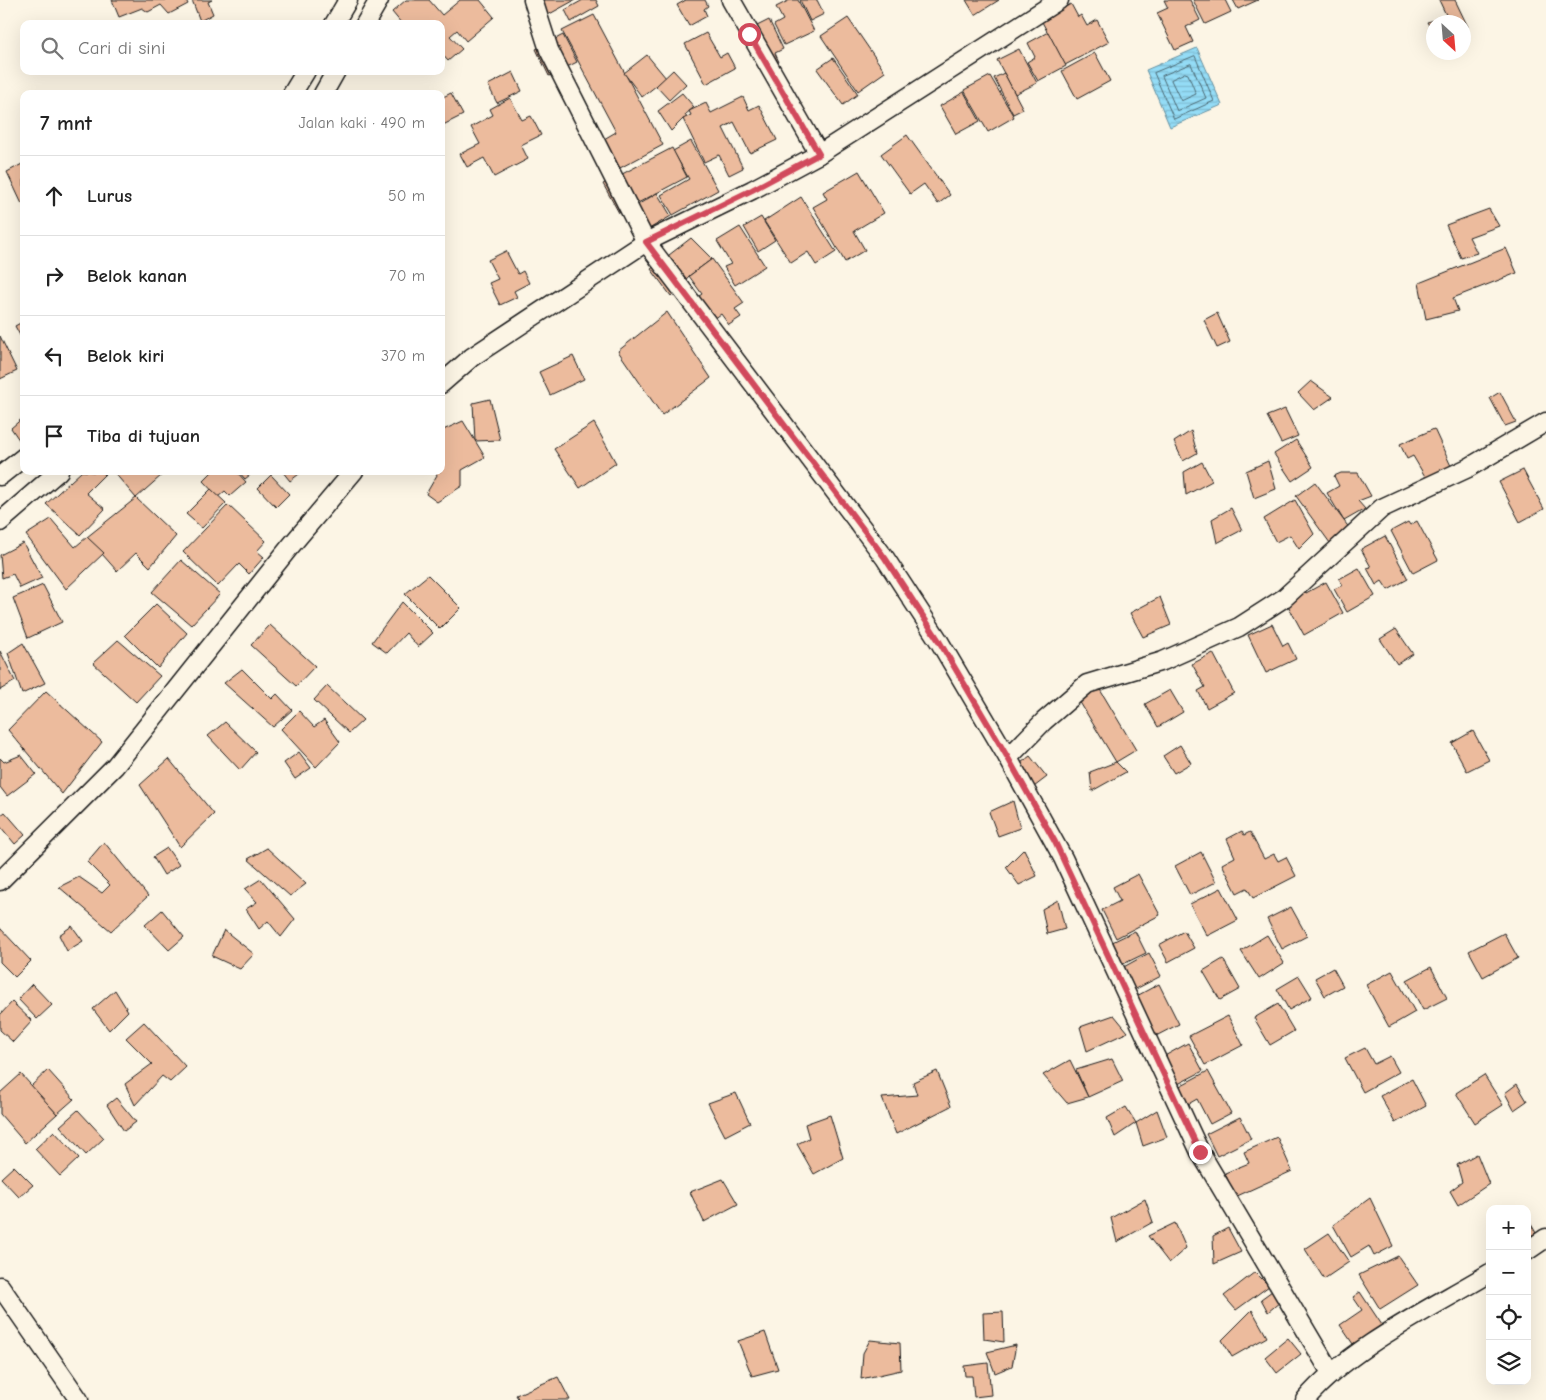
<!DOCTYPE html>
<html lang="id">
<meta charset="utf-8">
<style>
:root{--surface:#fff;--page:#f6f6f6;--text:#222;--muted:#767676;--line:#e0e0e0}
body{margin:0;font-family:"Comic Neue",sans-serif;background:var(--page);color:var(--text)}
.controls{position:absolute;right:15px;bottom:15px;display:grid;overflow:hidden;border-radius:10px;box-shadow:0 5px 20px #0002}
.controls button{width:45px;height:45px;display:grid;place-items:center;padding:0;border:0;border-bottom:1px solid var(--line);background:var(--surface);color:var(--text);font:25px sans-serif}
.compass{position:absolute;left:1426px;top:15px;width:45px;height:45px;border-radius:50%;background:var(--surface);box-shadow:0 5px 20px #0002;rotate:154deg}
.stop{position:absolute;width:15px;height:15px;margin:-11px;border:4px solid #d1495b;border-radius:50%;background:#fff}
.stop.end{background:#d1495b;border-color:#fff;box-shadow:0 1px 5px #0008}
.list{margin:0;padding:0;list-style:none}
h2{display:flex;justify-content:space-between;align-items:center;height:65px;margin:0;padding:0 20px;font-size:21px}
h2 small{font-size:16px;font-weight:400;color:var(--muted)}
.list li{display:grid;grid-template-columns:32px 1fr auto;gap:15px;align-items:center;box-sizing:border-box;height:80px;padding:0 20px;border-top:1px solid var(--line)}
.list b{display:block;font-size:19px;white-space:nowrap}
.list em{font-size:16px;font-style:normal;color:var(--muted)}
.icon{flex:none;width:28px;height:28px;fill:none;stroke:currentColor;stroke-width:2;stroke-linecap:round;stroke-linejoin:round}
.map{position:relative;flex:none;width:1546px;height:1400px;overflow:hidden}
.search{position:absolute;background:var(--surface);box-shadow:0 5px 20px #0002;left:20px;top:20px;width:425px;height:55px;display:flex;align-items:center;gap:12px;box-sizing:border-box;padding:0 18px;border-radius:10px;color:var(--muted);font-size:19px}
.panel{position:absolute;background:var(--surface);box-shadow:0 5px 20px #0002;left:20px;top:90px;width:425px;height:385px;border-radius:10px}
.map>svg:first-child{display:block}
</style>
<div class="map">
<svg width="1546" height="1400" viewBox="0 0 1546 1400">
<defs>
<pattern id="water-rules" width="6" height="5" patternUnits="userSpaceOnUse" patternTransform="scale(1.25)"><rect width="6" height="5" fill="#94dcf6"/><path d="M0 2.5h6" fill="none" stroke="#7fbcd2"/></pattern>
</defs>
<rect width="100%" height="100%" fill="#fcf5e5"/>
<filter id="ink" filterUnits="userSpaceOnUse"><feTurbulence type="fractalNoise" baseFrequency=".02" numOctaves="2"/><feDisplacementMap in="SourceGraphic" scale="10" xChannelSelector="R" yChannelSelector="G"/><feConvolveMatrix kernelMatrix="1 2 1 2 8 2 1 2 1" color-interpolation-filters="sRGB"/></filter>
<g filter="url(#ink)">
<polygon fill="url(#water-rules)" stroke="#648f9f" points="1197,48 1222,105 1170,127 1146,70"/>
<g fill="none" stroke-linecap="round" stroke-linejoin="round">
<g stroke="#4c6973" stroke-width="1">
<polygon points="1195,56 1214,101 1174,119 1154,73"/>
<polygon points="1191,64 1206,98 1177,111 1162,76"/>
<polygon points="1185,73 1188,74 1196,94 1181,101 1171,80"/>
</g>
</g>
<g fill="#ecbb9d" stroke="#1c1c1c">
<polygon points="112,0 186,0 188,4 169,14 161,5 148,12 142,8 119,17"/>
<polygon points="192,0 212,0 208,2 213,14 200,21"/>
<polygon points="406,0 429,0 442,15 460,0 480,0 494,17 466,41 457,30 450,36 462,49 448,61 441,53 441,24 402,24 392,12"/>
<polygon points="523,0 575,0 535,22"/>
<polygon points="583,0 596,0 599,6 571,22 565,10"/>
<polygon points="686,0 705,0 708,6 704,9 707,16 689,26 677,5"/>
<polygon points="790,0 798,0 814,31 784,45 774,25 783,20 776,7"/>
<polygon points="800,0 817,0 824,14 810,21"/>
<polygon points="966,0 999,0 975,15"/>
<polygon points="1164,0 1190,0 1200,20 1186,27 1193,42 1175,50 1157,13 1168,8"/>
<polygon points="1193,0 1225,0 1231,12 1205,24"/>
<polygon points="1233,0 1258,0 1238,9"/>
<polygon points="1439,0 1455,0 1468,27 1464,29 1464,22 1434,22 1434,34 1427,22 1447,17"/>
<polygon points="1071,4 1078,17 1081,15 1087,26 1097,20 1109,42 1065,65 1041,20"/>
<polygon points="594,15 663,145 620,168 604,139 616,132 562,31"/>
<polygon points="848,18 885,72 858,91 821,36"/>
<polygon points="769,20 783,49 775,53 779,62 769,66 751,29"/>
<polygon points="1048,32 1066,66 1038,81 1027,62 1035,57 1028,43"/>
<polygon points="706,33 720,57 727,53 735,68 706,84 685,44"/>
<polygon points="563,35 577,62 549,76 536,49"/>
<polygon points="1019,49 1037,83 1015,94 997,60"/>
<polygon points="1095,53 1110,81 1077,99 1062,71"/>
<polygon points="647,55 666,78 642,97 624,73"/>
<polygon points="833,58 858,94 843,105 817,69"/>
<polygon points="673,70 686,84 669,100 656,86"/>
<polygon points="513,72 522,91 497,103 488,85"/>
<polygon points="1004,73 1023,109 1013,114 994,78"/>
<polygon points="990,76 1014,117 988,132 964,90"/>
<polygon points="964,92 980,121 956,134 940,106"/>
<polygon points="451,93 463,115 443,125 444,128 441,130 441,98"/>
<polygon points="682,93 694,107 685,115 688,119 683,119 671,131 658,111"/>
<polygon points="743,97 749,110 759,105 777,140 750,153 734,122 723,128 743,168 729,175 719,155 704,162 683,119 691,115 689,111 706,103 711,113"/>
<polygon points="510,98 522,120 531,116 541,135 521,145 528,159 494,177 484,158 467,167 460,154 480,144 471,127 493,115 490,109"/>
<polygon points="907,135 950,195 938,204 924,184 910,194 881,154"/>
<polygon points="691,141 718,190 673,215 661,195 689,179 673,151"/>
<polygon points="672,148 687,177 619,213 603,184"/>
<polygon points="24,163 24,203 22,204 7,172"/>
<polygon points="859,171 884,213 854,231 865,250 845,262 813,207 827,199 823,192"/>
<polygon points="657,193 671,216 644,232 631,209"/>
<polygon points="801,197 836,252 816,265 808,252 791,263 764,221"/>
<polygon points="1489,209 1499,226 1469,237 1477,253 1461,258 1446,225"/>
<polygon points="761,217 775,240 758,251 744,227"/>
<polygon points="740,227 765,266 735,285 724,267 731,264 717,241"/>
<polygon points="691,238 712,259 689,276 671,296 651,269"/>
<polygon points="1506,248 1517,273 1453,298 1458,311 1426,319 1419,283"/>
<polygon points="506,251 518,274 523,271 529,283 514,291 517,297 500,305 489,283 498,279 488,260"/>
<polygon points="712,259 744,303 735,309 741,317 729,325 721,314 711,321 695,299 702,294 689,276"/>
<polygon points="667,312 711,378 662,415 618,351"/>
<polygon points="1217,313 1230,342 1217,348 1204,320"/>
<polygon points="24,321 24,343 15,326"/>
<polygon points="0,336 17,371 0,379"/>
<polygon points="573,356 584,379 550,395 539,372"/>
<polygon points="1311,381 1333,397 1314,410 1298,393"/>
<polygon points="1500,392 1516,422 1505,426 1490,398"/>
<polygon points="490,399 500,440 475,441 473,403"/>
<polygon points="1285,409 1298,436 1281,443 1267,416"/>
<polygon points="24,417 24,447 11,428"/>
<polygon points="463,421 485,457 462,470 462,486 437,502 426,494 437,475 435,471 441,471 441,431"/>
<polygon points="594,423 616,463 580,488 554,449"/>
<polygon points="1434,429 1451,466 1426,478 1413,456 1407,459 1400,444"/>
<polygon points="1191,431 1197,453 1183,461 1174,442"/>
<polygon points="1296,440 1313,467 1292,481 1274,454"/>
<polygon points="1268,461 1276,489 1254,498 1246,471"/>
<polygon points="1202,462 1212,481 1186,495 1184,472"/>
<polygon points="1523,470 1544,509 1520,522 1499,482"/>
<polygon points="82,471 106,473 86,493 105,509 80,535 46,504"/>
<polygon points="113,471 159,471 162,475 136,498"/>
<polygon points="213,471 236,471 246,482 230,496 225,491 218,497 203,481"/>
<polygon points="238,471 255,471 245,479"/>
<polygon points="282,471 303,471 290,481"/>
<polygon points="1341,473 1358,473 1371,496 1358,501 1365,509 1344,521 1327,493 1339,486 1334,476"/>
<polygon points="271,475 289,494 276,507 258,488"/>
<polygon points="1315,482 1350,529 1330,543 1296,496"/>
<polygon points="211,489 226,503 202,528 186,514"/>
<polygon points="136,498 176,536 150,567 136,553 117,571 87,537"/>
<polygon points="1295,500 1314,534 1299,549 1290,535 1276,542 1264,519"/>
<polygon points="228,505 266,541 257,551 264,557 249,574 239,564 218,586 183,552"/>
<polygon points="1231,508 1242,530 1217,543 1212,519"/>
<polygon points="51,519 75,547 87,537 104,553 66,589 26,535"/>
<polygon points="1417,521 1438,560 1413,573 1391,531 1408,522 1410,525"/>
<polygon points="1385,536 1408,579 1388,590 1382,581 1376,585 1367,568 1371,567 1361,549"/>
<polygon points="23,543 42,578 20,588 13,574 2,578 0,555"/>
<polygon points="181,560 220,594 191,625 152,592"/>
<polygon points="1359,568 1375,596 1347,612 1334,589 1343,585 1339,579"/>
<polygon points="428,575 461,608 440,629 405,594"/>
<polygon points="1326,582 1343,613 1304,635 1284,598 1303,588 1306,593"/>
<polygon points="43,585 62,622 28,638 13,598"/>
<polygon points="1160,597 1171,625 1143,637 1130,613"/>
<polygon points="402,602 433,633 418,647 406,633 387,653 372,642"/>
<polygon points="156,604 187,633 158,668 125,635"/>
<polygon points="1272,624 1283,646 1288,643 1296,659 1266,673 1248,635"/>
<polygon points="270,625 315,666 296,686 251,645"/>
<polygon points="1396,629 1413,654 1397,664 1380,639"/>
<polygon points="118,640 160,676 136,702 93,663"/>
<polygon points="23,643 45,683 22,694 8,653"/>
<polygon points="0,651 15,681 0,690"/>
<polygon points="1213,653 1234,693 1207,708 1198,691 1205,687 1192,664"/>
<polygon points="242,669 272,699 277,694 292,710 273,727 224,683"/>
<polygon points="327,686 363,720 349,733 314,700"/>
<polygon points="1099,688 1136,750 1116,762 1078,699"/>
<polygon points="1170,690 1183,712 1158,727 1145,704"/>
<polygon points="46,691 102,742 62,794 8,730"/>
<polygon points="299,711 314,727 324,720 340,742 316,767 281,729"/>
<polygon points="225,722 256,752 240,770 208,736"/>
<polygon points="1473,731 1489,760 1467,771 1452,743"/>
<polygon points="1180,745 1191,763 1174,773 1163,756"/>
<polygon points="299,752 311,768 295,779 284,763"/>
<polygon points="21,755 36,774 7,796 0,787 0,758 4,762"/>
<polygon points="1030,756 1047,777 1030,790 1013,769"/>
<polygon points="169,759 214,814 180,847 140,785"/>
<polygon points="1116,762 1126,772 1092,791 1090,772"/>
<polygon points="1013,801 1020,828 998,836 989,812"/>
<polygon points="5,812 25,835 15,844 0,826 0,816"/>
<polygon points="1242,831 1244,835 1250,832 1264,859 1274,854 1278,861 1286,857 1296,876 1253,898 1247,888 1237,893 1222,864 1235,857 1227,839"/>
<polygon points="104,842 148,896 111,931 59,887 79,877 102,893 110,885 87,862"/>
<polygon points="167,848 179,865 164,875 153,857"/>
<polygon points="267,848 306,884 290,896 248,859"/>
<polygon points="1024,849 1037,876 1019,885 1006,867"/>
<polygon points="1201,852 1216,882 1190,895 1175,866"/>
<polygon points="1138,874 1160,915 1116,938 1102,910 1120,901 1113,887"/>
<polygon points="261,879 295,919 281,937 268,921 259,929 246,909 257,902 245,889"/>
<polygon points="1221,888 1238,920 1207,936 1190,904"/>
<polygon points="1058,900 1065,929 1047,934 1042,909"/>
<polygon points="1291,907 1307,936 1282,949 1267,919"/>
<polygon points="162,910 184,937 169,950 145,925"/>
<polygon points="72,926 83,941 67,951 59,935"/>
<polygon points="0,928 31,961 15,977 0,962"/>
<polygon points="224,930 254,954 240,969 212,956"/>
<polygon points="1135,931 1146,953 1115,968 1104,946"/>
<polygon points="1184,931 1194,948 1168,962 1159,945"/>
<polygon points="1504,933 1518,958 1483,977 1469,951"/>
<polygon points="1267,935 1284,963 1259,979 1241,951"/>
<polygon points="1149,953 1161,976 1132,991 1120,969"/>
<polygon points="1223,959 1240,989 1220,1000 1203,971"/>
<polygon points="1431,967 1447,998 1423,1010 1407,980"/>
<polygon points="1333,968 1343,986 1325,996 1315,978"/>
<polygon points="1392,971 1415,1012 1389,1027 1366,985"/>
<polygon points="1299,976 1312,997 1289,1010 1277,989"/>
<polygon points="32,984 52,1005 37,1019 18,999"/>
<polygon points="1159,984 1179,1024 1154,1037 1133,998"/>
<polygon points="115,990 128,1011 109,1030 93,1009"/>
<polygon points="12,1002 32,1021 13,1042 0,1030 0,1015"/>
<polygon points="1278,1004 1294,1031 1270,1045 1254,1018"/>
<polygon points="1114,1015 1128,1032 1087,1051 1080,1027"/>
<polygon points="1228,1016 1243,1045 1205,1065 1189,1036"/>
<polygon points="144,1022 186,1067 170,1082 162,1076 135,1105 125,1084 152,1064 126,1038"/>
<polygon points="1188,1043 1203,1071 1176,1085 1161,1058"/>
<polygon points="1365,1048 1374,1064 1390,1056 1399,1072 1363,1092 1345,1058"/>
<polygon points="1112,1059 1123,1081 1088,1097 1076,1070"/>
<polygon points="1070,1060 1088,1097 1067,1103 1043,1075"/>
<polygon points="48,1070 74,1099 57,1114 31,1086"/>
<polygon points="937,1071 951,1106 896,1134 882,1098 917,1095 913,1082"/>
<polygon points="1208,1071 1231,1113 1210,1124 1197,1099 1183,1107 1174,1089"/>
<polygon points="21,1074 57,1114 25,1143 0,1114 0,1093"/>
<polygon points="1484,1075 1503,1105 1475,1123 1456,1093"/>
<polygon points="1412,1079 1426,1106 1395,1123 1380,1096"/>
<polygon points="1517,1084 1527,1101 1514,1110 1505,1093"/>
<polygon points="736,1093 750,1123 725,1136 708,1103"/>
<polygon points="116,1098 136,1122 124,1131 107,1105"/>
<polygon points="1126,1107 1136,1123 1115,1137 1107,1118"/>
<polygon points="78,1110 104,1138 86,1155 60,1126"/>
<polygon points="1157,1110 1167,1137 1143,1146 1136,1123"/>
<polygon points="830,1115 843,1158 814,1174 797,1144 809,1138 805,1124"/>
<polygon points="1240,1117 1251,1139 1217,1156 1206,1134"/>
<polygon points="54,1131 79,1158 60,1176 35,1149"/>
<polygon points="1277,1137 1292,1171 1235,1197 1225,1173 1249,1163 1244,1152"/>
<polygon points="1477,1154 1489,1184 1458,1205 1450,1191 1462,1182 1457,1165"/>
<polygon points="14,1166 33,1185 19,1197 1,1178"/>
<polygon points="723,1179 738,1204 704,1222 690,1192"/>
<polygon points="1370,1198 1393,1246 1374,1256 1369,1246 1351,1257 1333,1225"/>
<polygon points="1145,1199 1153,1222 1117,1242 1111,1218"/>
<polygon points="1527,1217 1536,1233 1527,1238"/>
<polygon points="1175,1223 1186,1248 1169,1263 1148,1236"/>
<polygon points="1228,1228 1241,1252 1214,1264 1213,1236"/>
<polygon points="1329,1233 1349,1262 1324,1279 1305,1249"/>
<polygon points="1398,1256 1418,1285 1380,1309 1359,1275"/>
<polygon points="1255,1272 1269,1286 1236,1310 1224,1296"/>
<polygon points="1272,1291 1280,1302 1268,1312 1261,1299"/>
<polygon points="1360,1292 1382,1325 1353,1344 1340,1325 1362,1310 1353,1297"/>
<polygon points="1252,1310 1267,1337 1232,1357 1222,1340"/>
<polygon points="1003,1312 1004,1342 984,1339 983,1313"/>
<polygon points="765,1332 778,1369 752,1376 738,1341"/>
<polygon points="1288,1338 1301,1354 1277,1373 1265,1357"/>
<polygon points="870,1340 900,1343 901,1370 861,1379 863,1353"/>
<polygon points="1016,1345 1012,1366 995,1373 987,1352"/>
<polygon points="988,1363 991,1395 974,1397 972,1376 965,1376 964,1366"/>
<polygon points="558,1377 570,1400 519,1400 516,1395"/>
</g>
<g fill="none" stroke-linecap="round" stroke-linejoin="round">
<defs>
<g id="street">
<polyline points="533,0 549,50 646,242 885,558 939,641 1008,758 1063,858 1200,1152 1331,1373"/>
<polyline points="731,0 819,154"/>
<polyline points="334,24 348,0"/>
<polyline points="365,24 379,0"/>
<polyline points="292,94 306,71"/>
<polyline points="323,94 336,71"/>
<polyline points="441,384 472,357 646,242 752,190 819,154 1059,0"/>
<polyline points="0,476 24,457"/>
<polyline points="0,522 59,471"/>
<polyline points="1008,758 1044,721 1087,684 1163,661 1239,627 1284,598 1382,508 1468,468 1546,422"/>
<polyline points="0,881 115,766 289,548 354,471"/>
<polyline points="1527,1251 1546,1238"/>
<polyline points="0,1286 79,1400"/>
<path d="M 1305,1400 C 1350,1347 1430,1309 1490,1273"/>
</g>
</defs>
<use href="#street" stroke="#1c1c1c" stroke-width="21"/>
<use href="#street" stroke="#fcf5e5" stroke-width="18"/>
</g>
</g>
<g fill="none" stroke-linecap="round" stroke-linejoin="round" filter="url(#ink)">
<polyline stroke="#d1495b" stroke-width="6" points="749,34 819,154 752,190 646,242 885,558 939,641 1008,758 1055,842 1200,1152"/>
</g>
</svg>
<div class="controls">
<button>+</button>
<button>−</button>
<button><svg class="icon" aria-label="locate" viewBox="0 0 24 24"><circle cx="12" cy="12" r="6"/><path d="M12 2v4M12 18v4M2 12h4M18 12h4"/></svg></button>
<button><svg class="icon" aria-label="layers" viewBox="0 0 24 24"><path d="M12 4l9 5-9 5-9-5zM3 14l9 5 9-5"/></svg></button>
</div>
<svg class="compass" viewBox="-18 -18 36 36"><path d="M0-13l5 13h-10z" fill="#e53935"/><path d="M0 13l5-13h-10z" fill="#767676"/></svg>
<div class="stop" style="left:749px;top:34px"></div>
<div class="stop end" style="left:1200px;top:1152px"></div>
<div class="search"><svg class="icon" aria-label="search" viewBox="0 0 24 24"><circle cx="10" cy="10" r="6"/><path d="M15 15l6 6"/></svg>Cari di sini</div>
<section class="panel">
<h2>7 mnt<small>Jalan kaki · 490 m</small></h2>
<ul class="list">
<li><svg class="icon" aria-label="ahead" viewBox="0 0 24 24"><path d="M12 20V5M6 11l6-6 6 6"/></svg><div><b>Lurus</b></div><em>50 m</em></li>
<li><svg class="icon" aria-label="right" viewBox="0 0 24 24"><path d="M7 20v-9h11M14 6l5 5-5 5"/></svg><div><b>Belok kanan</b></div><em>70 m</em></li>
<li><svg class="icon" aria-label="left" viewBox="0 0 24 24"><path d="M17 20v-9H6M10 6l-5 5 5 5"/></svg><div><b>Belok kiri</b></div><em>370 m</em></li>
<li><svg class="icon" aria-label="arrive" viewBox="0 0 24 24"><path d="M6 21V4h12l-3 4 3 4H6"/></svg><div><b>Tiba di tujuan</b></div></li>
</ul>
</section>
</div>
